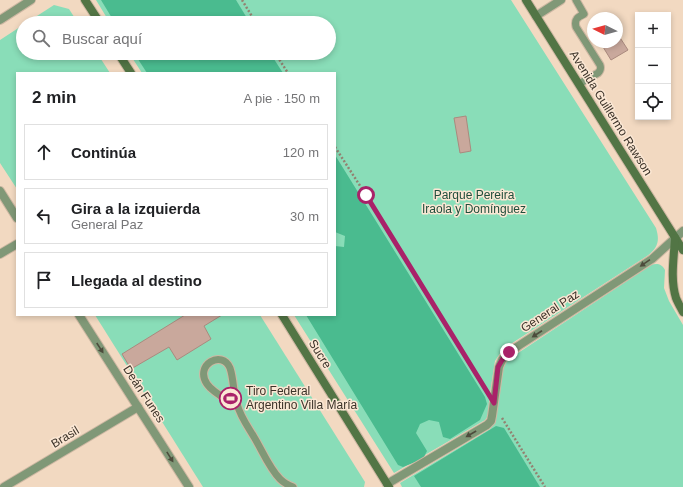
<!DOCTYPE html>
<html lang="es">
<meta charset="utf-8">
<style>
:root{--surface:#fff;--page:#f2f2f2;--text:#202124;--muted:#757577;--line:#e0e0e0}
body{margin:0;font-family:Helvetica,sans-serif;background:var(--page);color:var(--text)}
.controls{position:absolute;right:12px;top:12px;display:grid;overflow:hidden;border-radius:0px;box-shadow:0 2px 6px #0003}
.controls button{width:36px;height:36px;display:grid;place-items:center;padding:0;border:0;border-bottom:1px solid var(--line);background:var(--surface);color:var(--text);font:20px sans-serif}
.compass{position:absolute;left:587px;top:12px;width:36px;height:36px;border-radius:50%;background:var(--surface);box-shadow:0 2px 6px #0003;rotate:275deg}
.stop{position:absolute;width:12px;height:12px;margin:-9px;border:3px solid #a92269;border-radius:50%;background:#fff}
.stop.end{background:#a92269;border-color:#fff;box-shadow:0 1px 4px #0008}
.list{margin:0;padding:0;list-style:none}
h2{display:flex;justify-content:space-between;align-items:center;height:52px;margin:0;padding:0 16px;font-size:17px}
h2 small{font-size:13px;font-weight:400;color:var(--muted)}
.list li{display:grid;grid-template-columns:26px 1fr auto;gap:12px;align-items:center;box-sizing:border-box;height:56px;margin:0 8px 8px;padding:0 8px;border:1px solid var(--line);border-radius:0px}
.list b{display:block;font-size:15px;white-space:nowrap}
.list p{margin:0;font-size:13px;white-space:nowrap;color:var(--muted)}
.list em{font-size:13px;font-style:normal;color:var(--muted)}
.icon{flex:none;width:22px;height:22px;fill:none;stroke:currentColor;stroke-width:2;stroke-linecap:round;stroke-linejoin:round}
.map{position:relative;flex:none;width:683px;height:487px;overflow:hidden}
.search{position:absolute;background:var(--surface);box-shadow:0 2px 6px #0003;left:16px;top:16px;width:320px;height:44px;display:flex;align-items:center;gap:10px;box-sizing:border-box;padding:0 14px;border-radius:22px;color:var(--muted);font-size:15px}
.panel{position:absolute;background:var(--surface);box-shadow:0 2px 6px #0003;left:16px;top:72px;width:320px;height:244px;border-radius:0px}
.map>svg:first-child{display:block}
</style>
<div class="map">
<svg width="683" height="487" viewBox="0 0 683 487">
<rect width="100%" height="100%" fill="#f2d9c1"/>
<g fill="#89ddb8">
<path d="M 96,0 L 511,0 L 656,228 C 660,241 658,248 647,256 L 503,349 L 495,361 L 490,393 L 498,406 L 503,368 L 506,362 L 512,357 L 651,265 C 657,263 662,264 665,270 L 664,288 L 669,301 L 683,325 L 683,487 L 402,487 L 400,483 L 490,429 L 495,422 L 497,414 L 489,402 L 488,416 L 485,420 L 394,473 L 294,315 L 335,315 L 335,73 L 142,73 L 129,53 L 329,53 L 329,23 L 110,23 Z"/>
<polygon points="54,5 69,9 78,23 26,23"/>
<polygon points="23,25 23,53 97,53 110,73 17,73 17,189 0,163 0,40"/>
<polygon points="95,315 260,315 365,482 364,487 203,487"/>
</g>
<g fill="#4abb8f">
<polygon points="101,0 236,0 250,23 115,23"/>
<polygon points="134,53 270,53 283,73 147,73"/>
<polygon points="335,155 485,397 487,404 480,420 450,439 443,437 439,422 429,420 420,424 416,433 427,451 423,459 403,467 398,465 306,315 335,315 335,246 344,247 345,236 335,232"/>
<polygon points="496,426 504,428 540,487 421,487 414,476"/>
</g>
<g fill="#c9a89c" stroke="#aa8a7e">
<polygon points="617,33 628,50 611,60 600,42 617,42"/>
<polygon points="466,116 471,151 460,153 454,118"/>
<polygon points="185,315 222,315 204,326 211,339 177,360 169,347 131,369 122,354"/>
</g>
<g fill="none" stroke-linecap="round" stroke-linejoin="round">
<defs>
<g id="service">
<path d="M 576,0 L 584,14 C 578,17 574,19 576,27 L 600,65 C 601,68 601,70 598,73 L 579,84"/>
<path d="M 237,406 C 228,400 213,393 207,384 C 194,365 222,349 230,368 C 234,380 233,393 237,404 C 240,416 248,427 254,437 C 262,450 269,468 280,479 C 283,482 288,485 293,487"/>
</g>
<g id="minor">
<polyline points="536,16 561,0"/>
<polyline points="0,20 31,0"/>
<polyline points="0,191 17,218"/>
<polyline points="0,254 17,244"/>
<polyline points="79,315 189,487"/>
<polyline points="387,484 487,425 491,421 492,416 499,367 502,360 509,352 652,259 683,231"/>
<polyline points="4,487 138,407"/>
</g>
<g id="secondary">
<polyline points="85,0 100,23"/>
<polyline points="526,0 683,250"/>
<polyline points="118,53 131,73"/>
<path d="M 675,238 C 674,257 670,279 676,298 C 678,303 681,308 683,312"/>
<polyline points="282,315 389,487"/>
</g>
</defs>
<use href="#service" stroke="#ceb8a3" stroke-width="9"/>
<use href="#minor" stroke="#ceb8a3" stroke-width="10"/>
<use href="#secondary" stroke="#ceb8a3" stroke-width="10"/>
<g stroke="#938271" stroke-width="2.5" stroke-dasharray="2 2" stroke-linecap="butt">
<polyline points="242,0 256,23"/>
<polyline points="275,53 288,73"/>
<polyline points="335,147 366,195 485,389"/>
<polyline points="502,418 545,487"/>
</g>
<use href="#service" stroke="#809877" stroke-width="7"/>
<use href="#minor" stroke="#809877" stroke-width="8"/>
<use href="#secondary" stroke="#527545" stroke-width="8"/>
</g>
<defs><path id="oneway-solid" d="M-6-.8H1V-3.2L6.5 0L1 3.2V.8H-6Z"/></defs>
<g fill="#4d4c3c">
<use href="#oneway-solid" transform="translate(645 263) rotate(146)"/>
<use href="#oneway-solid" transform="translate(537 334) rotate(147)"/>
<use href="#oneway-solid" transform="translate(100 348) rotate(57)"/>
<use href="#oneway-solid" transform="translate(471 434) rotate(150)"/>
<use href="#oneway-solid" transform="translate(170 457) rotate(58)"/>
</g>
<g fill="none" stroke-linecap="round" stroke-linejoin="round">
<polyline stroke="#a92269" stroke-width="5" points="366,195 494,403 498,367 502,360 509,352"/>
</g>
<defs>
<symbol id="stadium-ring" viewBox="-11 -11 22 22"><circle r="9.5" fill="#fbe7d4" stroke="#a92269" stroke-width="1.5"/><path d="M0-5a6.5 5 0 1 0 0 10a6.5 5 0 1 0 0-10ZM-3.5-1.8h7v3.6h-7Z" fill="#a92269"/></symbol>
</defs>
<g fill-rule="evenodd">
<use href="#stadium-ring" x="218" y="386" width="25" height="25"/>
</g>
<g text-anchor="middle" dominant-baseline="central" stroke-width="3" stroke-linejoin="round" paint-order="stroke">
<g font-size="12" fill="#3c3329" stroke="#fbe7d4">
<text transform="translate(611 113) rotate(58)">Avenida Guillermo Rawson</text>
<text transform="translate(550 311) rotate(-33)">General Paz</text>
<text transform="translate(320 354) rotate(58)">Sucre</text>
<text transform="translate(144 394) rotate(57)">Deán Funes</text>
<text transform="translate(65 437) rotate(-31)">Brasil</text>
</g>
<g font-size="12" fill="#204e3c" stroke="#fbe7d4">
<text x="474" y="195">Parque Pereira<tspan x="474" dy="14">Iraola y Domínguez</tspan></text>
</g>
<g font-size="12" fill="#3c3329" stroke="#fbe7d4" text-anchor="start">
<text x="246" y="391">Tiro Federal<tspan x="246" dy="14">Argentino Villa María</tspan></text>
</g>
</g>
</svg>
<div class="controls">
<button>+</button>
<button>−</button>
<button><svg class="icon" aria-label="locate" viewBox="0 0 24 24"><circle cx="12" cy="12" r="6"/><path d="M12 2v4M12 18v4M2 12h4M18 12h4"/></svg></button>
</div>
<svg class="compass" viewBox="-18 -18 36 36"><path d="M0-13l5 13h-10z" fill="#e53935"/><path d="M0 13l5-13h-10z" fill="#757577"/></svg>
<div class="stop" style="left:366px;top:195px"></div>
<div class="stop end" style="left:509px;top:352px"></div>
<div class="search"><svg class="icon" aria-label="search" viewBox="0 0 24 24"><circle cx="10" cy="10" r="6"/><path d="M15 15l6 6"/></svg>Buscar aquí</div>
<section class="panel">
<h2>2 min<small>A pie · 150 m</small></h2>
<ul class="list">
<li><svg class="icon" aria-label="ahead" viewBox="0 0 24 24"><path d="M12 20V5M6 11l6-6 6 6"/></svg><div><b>Continúa</b></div><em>120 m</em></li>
<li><svg class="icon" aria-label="left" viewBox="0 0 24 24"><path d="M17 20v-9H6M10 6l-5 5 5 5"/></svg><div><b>Gira a la izquierda</b><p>General Paz</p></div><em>30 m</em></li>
<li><svg class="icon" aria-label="arrive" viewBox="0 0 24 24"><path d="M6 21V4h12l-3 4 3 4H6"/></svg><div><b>Llegada al destino</b></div></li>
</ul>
</section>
</div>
